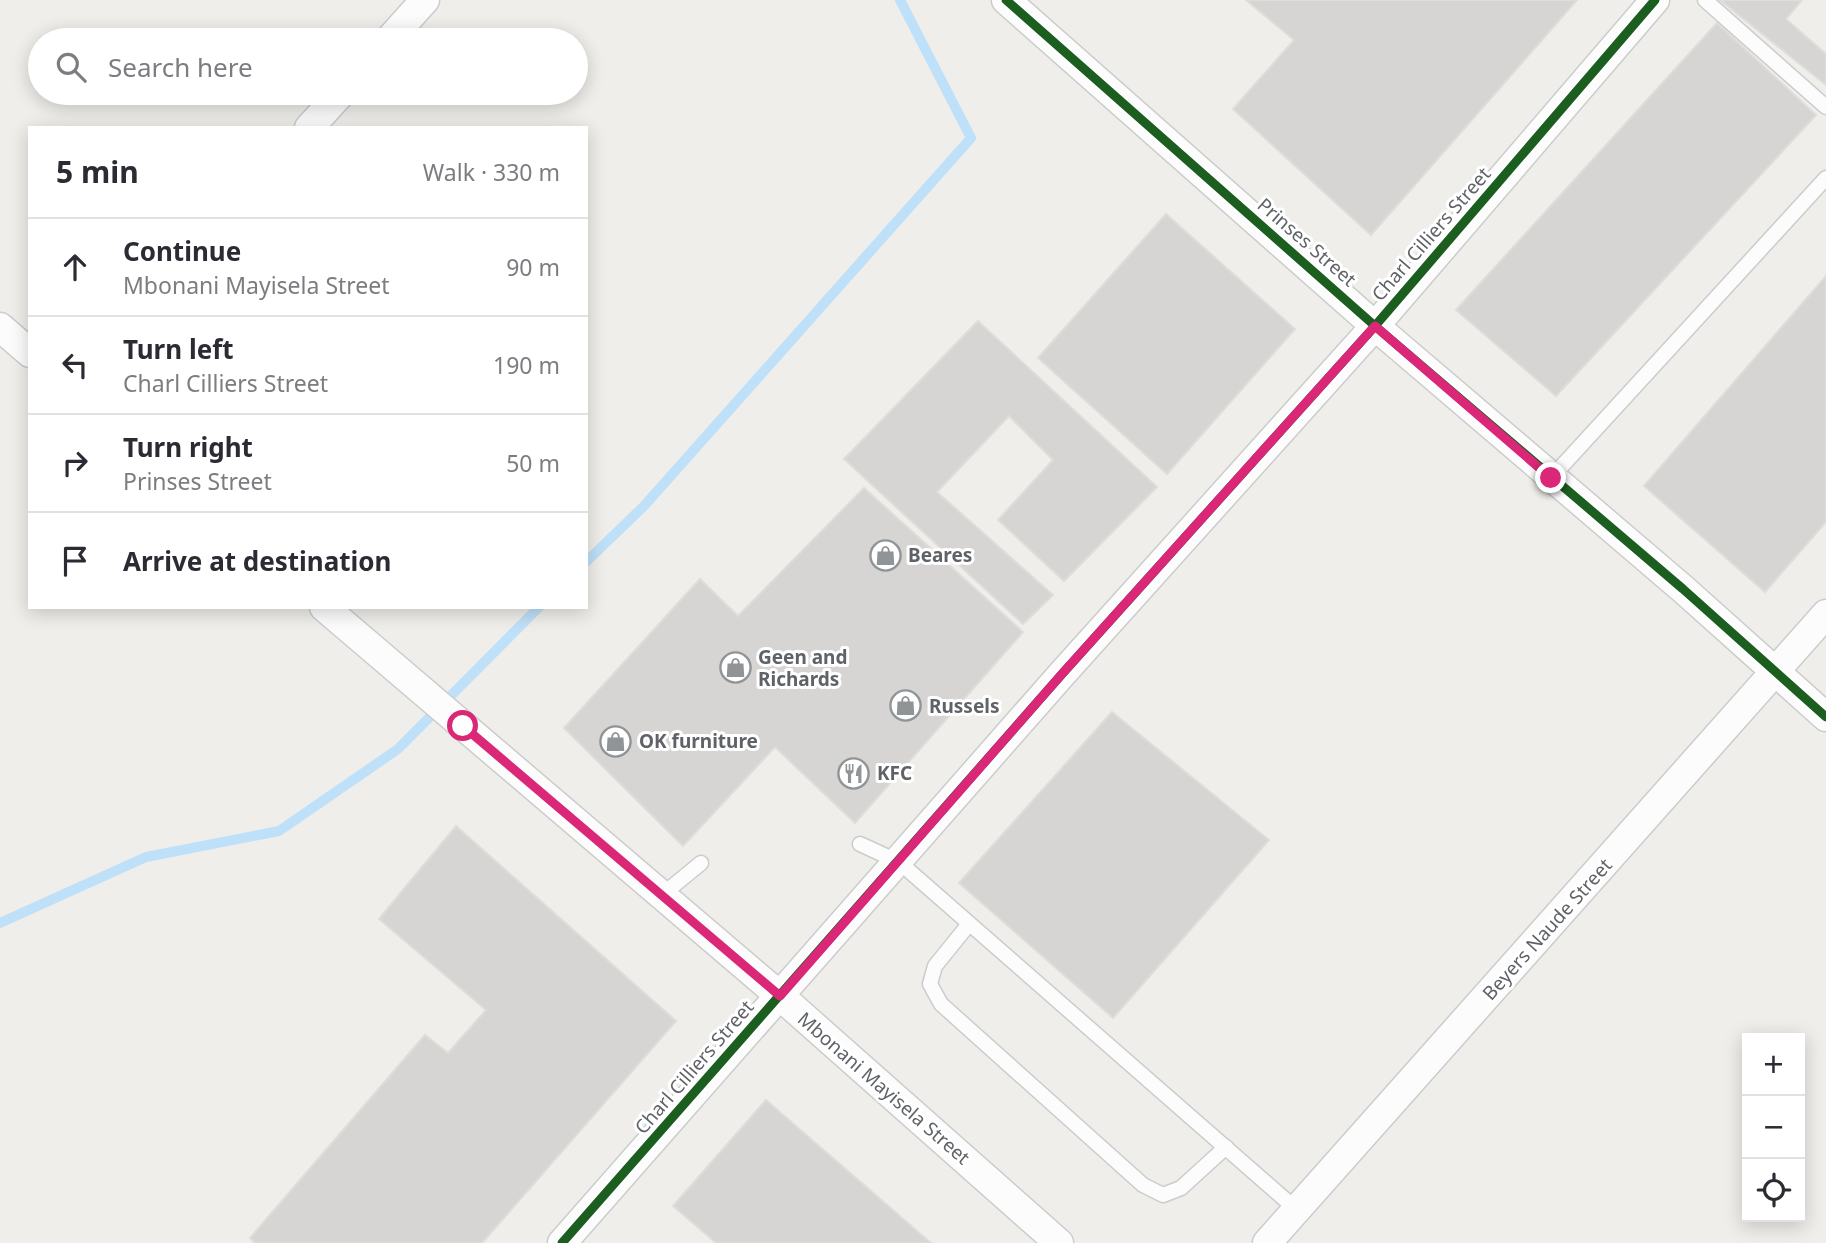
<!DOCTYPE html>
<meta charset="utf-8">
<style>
:root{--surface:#fff;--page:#f7f7f7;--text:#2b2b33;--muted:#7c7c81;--line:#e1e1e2}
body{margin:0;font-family:"Noto Sans",sans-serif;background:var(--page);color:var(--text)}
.controls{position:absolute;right:21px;bottom:21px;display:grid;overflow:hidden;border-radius:0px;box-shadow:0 4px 18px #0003}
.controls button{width:63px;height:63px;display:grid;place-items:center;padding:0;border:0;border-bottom:2px solid var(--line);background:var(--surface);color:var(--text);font:35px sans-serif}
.stop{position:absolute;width:21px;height:21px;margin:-16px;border:5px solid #db2777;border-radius:50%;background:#fff}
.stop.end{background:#db2777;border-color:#fff;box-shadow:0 2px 7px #0008}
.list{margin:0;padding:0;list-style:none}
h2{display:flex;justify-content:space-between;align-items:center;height:91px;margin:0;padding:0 28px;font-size:30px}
h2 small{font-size:23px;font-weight:400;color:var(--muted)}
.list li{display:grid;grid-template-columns:46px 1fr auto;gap:21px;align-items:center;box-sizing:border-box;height:98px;padding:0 28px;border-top:2px solid var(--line)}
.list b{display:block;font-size:26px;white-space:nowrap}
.list p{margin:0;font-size:23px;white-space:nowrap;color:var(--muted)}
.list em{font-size:23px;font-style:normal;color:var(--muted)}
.icon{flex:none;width:38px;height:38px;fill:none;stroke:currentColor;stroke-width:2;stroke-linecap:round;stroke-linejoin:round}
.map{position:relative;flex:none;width:1826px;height:1243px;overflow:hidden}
.search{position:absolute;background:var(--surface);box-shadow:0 4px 18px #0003;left:28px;top:28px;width:560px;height:77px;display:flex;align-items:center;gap:18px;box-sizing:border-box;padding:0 24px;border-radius:38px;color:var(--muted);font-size:26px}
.panel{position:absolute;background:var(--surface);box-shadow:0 4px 18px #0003;left:28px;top:126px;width:560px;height:483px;border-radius:0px}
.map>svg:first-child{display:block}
</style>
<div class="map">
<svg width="1826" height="1243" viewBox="0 0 1826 1243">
<rect width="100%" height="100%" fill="#efeeea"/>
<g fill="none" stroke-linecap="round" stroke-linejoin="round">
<g stroke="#bfe0f9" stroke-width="10">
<polyline points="586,562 644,506 971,138 900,0"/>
<polyline points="0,923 146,857 279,831 398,749 539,607"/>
</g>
</g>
<g fill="#d6d5d3" stroke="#deddd9" stroke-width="2">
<polygon points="1246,0 1577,0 1371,235 1233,109 1294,40"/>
<polygon points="1720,0 1802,0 1786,19 1826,54 1826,85"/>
<polygon points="1717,23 1816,115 1556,396 1456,310"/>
<polygon points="1166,214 1295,329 1167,474 1038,358"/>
<polygon points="1826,276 1826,522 1765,592 1644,486"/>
<polygon points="978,321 1157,487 1064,581 998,520 1053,460 1009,416 937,492 1053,595 1023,624 844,459"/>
<polygon points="864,488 1023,632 855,823 775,747 683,846 564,728 700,579 738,616"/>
<polygon points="1112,712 1269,840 1113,1018 959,883"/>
<polygon points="456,826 676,1021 482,1243 255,1243 250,1238 425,1035 448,1053 486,1010 379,919"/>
<polygon points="766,1100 931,1243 716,1243 673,1206"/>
</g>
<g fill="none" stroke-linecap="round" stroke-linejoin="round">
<defs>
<g id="service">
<polyline points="1705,0 1826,107"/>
<polyline points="1551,478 1826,178"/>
<polyline points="860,844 899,862 1297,1210"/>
<polyline points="662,895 701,863"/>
<polyline points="969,924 935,966 930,984 941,1004 1143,1185 1163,1195 1181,1188 1226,1147"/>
</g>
<g id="minor">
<polyline points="1006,0 1375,326 1683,589 1826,717"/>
<polyline points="389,40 425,0"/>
<polyline points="309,128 341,93"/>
<polyline points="0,327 30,353"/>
<polyline points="324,607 780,996 1059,1243"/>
<polyline points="562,1243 1062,674 1375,326 1655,0"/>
<polyline points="1267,1243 1826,614"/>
</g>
</defs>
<use href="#service" stroke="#cbcccc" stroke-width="17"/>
<use href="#minor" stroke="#cbcccc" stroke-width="31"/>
<use href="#service" stroke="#fdfcfc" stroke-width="14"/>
<use href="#minor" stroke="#fdfcfc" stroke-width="28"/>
<defs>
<g id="cycleway">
<polyline points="1006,0 1375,326 1683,589 1826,717"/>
<polyline points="562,1243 1062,674 1375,326 1655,0"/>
</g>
</defs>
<use href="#cycleway" stroke="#fff" stroke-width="13"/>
<use href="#cycleway" stroke="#1b5e20" stroke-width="9"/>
</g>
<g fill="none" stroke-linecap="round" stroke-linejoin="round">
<polyline stroke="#db2777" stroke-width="9" points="463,726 780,996 1062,674 1375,326 1551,478"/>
</g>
<defs>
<symbol id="shop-ring" viewBox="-11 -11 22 22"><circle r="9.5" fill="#fff" stroke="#919496" stroke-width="1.5"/><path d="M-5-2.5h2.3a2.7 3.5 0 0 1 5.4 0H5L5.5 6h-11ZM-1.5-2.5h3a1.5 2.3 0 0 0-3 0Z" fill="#919496"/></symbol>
<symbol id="restaurant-ring" viewBox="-11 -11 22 22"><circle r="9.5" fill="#fff" stroke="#919496" stroke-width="1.5"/><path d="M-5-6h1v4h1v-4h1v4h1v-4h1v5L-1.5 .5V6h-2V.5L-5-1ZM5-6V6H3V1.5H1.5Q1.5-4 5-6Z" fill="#919496"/></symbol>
</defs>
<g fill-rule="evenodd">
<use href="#shop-ring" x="868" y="538" width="35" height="35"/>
<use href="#shop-ring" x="718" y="650" width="35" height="35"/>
<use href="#shop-ring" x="888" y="688" width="35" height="35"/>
<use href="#shop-ring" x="598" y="724" width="35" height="35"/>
<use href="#restaurant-ring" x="836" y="756" width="35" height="35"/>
</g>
<g text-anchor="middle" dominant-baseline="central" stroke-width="6" stroke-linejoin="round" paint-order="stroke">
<g font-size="19" fill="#5f6368" stroke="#fff">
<text transform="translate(1431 234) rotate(-49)">Charl Cilliers Street</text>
<text transform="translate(1307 242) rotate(41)">Prinses Street</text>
<text transform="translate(1547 929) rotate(-48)">Beyers Naude Street</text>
<text transform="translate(694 1067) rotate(-49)">Charl Cilliers Street</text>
<text transform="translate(884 1088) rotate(41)">Mbonani Mayisela Street</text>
</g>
<g font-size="19" font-weight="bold" fill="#5f6368" stroke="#fff" text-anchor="start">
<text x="908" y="555">Beares</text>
<text x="758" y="657">Geen and<tspan x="758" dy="22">Richards</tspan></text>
<text x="929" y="706">Russels</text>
<text x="639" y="741">OK furniture</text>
<text x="877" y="773">KFC</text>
</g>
</g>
</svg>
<div class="controls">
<button>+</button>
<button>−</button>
<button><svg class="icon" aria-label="locate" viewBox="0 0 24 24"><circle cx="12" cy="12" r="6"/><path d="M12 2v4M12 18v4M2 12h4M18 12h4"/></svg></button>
</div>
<div class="stop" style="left:463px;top:726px"></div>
<div class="stop end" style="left:1551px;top:478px"></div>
<div class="search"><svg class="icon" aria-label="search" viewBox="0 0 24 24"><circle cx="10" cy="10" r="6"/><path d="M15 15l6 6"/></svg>Search here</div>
<section class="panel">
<h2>5 min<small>Walk · 330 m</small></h2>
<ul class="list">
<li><svg class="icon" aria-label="ahead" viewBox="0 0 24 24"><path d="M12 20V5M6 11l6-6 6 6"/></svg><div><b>Continue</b><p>Mbonani Mayisela Street</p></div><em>90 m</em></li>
<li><svg class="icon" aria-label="left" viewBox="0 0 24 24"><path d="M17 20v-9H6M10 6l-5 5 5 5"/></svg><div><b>Turn left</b><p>Charl Cilliers Street</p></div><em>190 m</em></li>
<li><svg class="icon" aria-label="right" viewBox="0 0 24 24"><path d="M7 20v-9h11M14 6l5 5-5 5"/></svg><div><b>Turn right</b><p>Prinses Street</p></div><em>50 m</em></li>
<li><svg class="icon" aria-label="arrive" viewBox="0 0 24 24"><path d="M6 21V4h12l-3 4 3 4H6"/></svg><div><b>Arrive at destination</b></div></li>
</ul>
</section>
</div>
